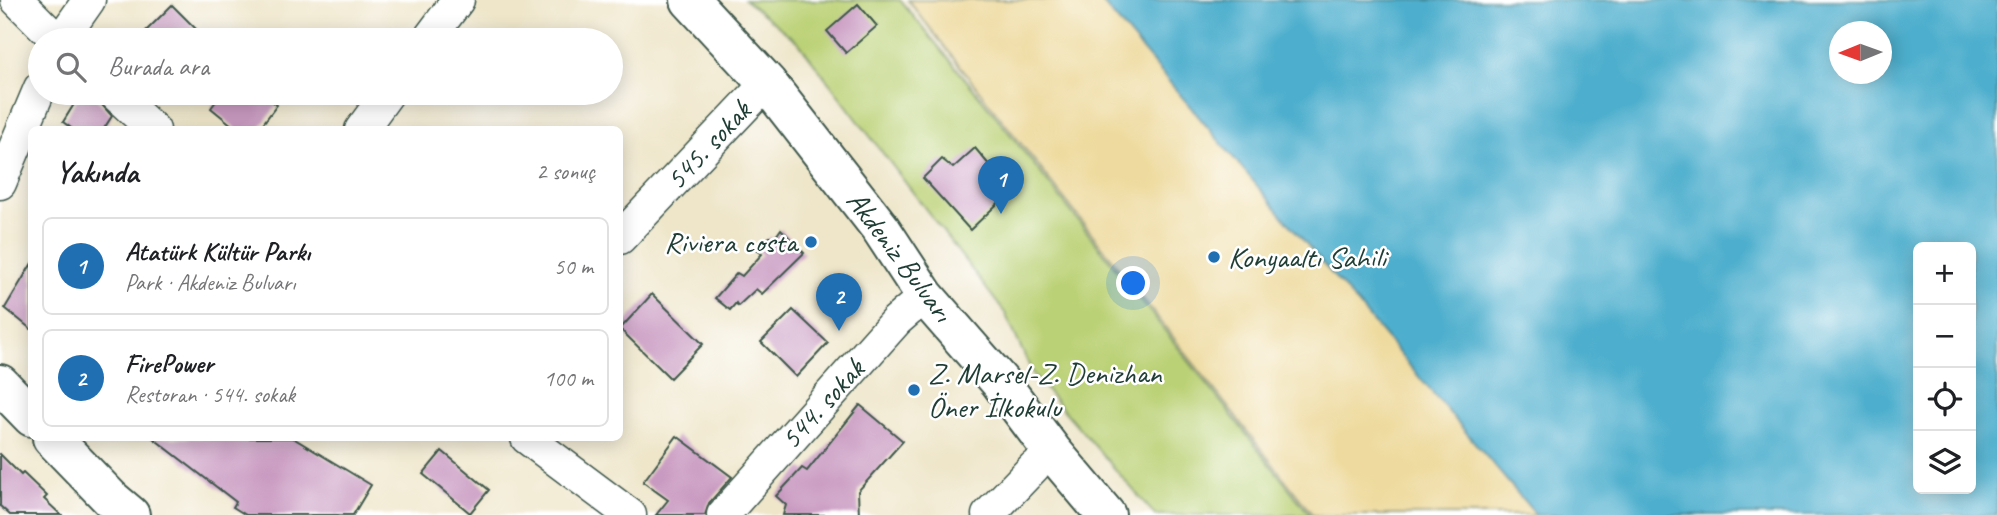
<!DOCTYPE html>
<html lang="tr">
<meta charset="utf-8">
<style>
:root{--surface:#fff;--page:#f2f2f2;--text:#202124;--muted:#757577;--line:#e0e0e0;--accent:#1f6fb2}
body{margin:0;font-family:Caveat,sans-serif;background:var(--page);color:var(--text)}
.controls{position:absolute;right:21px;bottom:21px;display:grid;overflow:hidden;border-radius:10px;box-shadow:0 4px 18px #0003}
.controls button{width:63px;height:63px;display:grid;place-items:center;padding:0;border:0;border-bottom:2px solid var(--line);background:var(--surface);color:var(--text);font:35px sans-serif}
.compass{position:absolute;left:1829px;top:21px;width:63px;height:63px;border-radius:50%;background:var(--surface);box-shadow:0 4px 18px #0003;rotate:269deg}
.you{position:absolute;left:1134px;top:284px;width:24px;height:24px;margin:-18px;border:5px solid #fff;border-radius:50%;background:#1a73e8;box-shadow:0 0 0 10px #1a73e833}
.badge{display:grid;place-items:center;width:46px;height:46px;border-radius:50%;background:var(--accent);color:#fff;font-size:23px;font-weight:700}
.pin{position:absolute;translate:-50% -58px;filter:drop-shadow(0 2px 4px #0008)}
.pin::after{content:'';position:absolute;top:37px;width:24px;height:21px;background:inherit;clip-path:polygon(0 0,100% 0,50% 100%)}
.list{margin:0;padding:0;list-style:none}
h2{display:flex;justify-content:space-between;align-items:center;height:91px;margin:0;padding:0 28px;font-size:30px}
h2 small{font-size:23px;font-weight:400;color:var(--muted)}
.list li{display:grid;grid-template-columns:46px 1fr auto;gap:21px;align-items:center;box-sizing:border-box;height:98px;margin:0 14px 14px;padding:0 14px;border:2px solid var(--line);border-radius:10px}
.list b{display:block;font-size:26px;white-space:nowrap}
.list p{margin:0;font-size:23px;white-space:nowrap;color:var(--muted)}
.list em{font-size:23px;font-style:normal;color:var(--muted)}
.icon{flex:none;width:38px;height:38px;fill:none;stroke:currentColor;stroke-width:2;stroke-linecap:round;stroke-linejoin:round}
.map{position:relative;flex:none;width:1997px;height:515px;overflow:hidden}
.search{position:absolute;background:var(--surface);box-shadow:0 4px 18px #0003;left:28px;top:28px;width:595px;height:77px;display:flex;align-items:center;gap:18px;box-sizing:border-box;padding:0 24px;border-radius:38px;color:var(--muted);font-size:26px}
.panel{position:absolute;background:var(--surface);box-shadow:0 4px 18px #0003;left:28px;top:126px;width:595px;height:315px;border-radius:10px}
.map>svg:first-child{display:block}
</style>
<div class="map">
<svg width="1997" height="515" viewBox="0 0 1997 515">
<rect width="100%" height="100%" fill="#fff"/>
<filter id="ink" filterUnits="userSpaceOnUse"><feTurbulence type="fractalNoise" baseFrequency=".0143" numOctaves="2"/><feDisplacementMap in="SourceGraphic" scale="14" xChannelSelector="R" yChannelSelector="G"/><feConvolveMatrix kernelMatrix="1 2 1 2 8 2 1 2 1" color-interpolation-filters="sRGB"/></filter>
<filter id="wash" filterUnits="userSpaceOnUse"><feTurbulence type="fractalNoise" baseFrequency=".00686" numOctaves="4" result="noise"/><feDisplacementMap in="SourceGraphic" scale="28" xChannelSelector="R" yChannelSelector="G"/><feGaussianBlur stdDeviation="1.57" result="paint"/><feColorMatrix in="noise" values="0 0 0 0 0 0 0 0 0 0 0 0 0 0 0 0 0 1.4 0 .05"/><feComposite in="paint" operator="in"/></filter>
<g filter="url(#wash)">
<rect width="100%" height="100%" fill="#efe6ca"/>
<polygon fill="#bbd176" stroke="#6d8755" stroke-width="2" points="745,0 900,0 995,115 1310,515 1155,515 1034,376 1005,313 798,42"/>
<polygon fill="#eeda9e" stroke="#868c69" stroke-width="2" points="908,0 1100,0 1536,515 1313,515"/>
<path fill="#4eafcd" stroke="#367680" stroke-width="2" fill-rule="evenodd" d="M 1100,0 L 1997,0 L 1997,515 L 1536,515 ZM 1840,32 L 1882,32 L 1882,74 L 1840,74 ZM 1918,247 L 1971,247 L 1971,489 L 1918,489 Z"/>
<g id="blocks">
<g fill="#c99ac1">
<polygon points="858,4 877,26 846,53 827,31"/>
<polygon points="172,5 207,40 137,40"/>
<polygon points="81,93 88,93 96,98 112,116 103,130 74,130 63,122"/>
<polygon points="222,93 261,93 277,105 258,130 238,130 211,108"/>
<polygon points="975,148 1011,191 970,230 923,178 942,159 953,168"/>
<polygon points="781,229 804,253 762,294 756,289 738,306 736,303 730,310 715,298 737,273 742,276 762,254 755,248 770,237 774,239"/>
<polygon points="32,263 32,330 5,308"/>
<polygon points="652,294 703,344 670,378 620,329"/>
<polygon points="793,310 828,343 796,377 761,342"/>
<polygon points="860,405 903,441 858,491 859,515 783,515 786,505 776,496 802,468 807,471"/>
<polygon points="677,436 732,477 709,503 705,515 656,515 668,500 643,482"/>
<polygon points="153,438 293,438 371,485 353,515 246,515 233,507 236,502"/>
<polygon points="442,451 489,490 470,513 423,474"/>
<polygon points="0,454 21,475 23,473 47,496 44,499 61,515 10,515 0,506"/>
</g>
</g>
</g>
<g filter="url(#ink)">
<use href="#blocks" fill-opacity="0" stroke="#3e564a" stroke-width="2"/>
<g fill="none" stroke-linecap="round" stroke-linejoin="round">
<defs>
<g id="minor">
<polyline points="17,0 57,40"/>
<polyline points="61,40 89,0"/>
<polyline points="428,40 458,0"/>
<polyline points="114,93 154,130"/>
<polyline points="361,130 388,93"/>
<polyline points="0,183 40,88"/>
<polyline points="620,238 767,83"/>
<polyline points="527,438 630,515"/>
<polyline points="723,515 896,321 925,296"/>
<polyline points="988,515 1034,467"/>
</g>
<g id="major">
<polyline points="690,0 767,83 881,229 925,296 1000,382 1052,451 1106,515"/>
<polyline points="0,384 32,417"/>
<polyline points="52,438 111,499 130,515"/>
</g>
</defs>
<use href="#minor" stroke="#3e564a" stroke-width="35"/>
<use href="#major" stroke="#3e564a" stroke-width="42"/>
<use href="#minor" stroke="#fff" stroke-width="32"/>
<use href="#major" stroke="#fff" stroke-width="38"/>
</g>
</g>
<g fill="#1f6fb2" stroke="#fff" stroke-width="2.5">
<circle cx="811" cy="242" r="7"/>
<circle cx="1214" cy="257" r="7"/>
<circle cx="914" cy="390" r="7"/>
</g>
<g text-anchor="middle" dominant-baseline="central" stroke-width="5" stroke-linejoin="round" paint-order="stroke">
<g font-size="30" fill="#1f3d34" stroke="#fff">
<text transform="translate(708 145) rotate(-47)">545. sokak</text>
<text transform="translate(900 256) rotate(53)">Akdeniz Bulvarı</text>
<text transform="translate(822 404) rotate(-48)">544. sokak</text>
</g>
<g font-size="30" fill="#1f3d34" stroke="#fff" text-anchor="start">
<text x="797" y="242" text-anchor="end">Riviera costa</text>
<text x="1228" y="257">Konyaaltı Sahili</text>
<text x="928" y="373">Z. Marsel-Z. Denizhan<tspan x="928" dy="34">Öner İlkokulu</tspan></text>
</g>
</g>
</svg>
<div class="controls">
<button>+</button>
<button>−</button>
<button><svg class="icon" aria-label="locate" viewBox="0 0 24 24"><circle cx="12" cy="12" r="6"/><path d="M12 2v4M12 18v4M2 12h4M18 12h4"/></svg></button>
<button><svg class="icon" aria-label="layers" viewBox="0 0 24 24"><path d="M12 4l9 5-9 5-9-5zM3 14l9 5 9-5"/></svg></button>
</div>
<svg class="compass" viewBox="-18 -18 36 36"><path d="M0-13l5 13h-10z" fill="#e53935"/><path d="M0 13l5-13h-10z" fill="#757577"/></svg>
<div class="you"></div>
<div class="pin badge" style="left:1001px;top:214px">1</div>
<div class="pin badge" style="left:839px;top:331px">2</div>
<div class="search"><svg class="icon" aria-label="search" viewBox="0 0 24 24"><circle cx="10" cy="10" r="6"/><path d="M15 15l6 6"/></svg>Burada ara</div>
<section class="panel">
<h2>Yakında<small>2 sonuç</small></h2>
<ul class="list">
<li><span class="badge">1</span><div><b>Atatürk Kültür Parkı</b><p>Park · Akdeniz Bulvarı</p></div><em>50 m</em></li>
<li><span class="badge">2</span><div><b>FirePower</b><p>Restoran · 544. sokak</p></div><em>100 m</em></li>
</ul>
</section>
</div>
